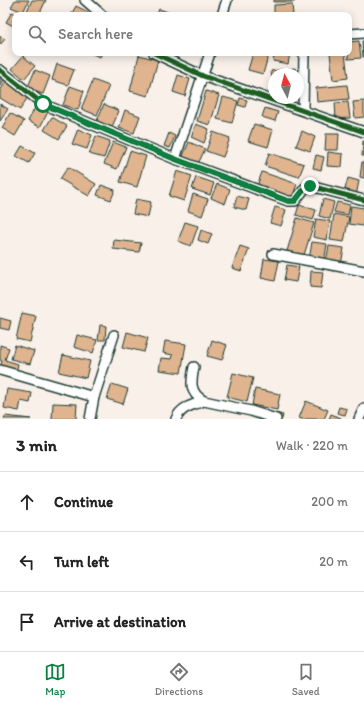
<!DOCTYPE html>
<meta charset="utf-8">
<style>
:root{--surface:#fff;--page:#f6f6f6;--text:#222;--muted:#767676;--line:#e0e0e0;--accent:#0b8043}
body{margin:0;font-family:Itim,sans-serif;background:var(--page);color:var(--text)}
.compass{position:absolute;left:268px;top:68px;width:36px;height:36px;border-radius:50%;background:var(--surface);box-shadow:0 2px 10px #0003;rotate:353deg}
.stop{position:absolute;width:12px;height:12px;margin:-9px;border:3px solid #0b8043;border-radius:50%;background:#fff}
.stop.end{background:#0b8043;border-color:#fff;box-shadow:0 1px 4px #0008}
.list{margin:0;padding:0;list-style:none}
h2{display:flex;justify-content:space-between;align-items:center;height:52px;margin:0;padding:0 16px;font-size:17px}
h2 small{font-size:13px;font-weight:400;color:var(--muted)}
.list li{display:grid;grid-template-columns:26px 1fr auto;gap:12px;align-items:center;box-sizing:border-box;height:60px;padding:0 16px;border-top:1px solid var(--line)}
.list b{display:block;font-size:15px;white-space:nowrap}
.list em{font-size:13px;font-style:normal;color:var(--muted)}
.icon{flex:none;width:22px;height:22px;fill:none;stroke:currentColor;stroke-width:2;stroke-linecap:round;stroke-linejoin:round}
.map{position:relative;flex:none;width:364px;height:419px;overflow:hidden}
.search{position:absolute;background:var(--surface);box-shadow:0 2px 10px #0003;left:12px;right:12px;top:12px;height:44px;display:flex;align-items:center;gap:10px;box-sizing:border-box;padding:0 14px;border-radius:8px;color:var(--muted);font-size:15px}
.sheet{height:232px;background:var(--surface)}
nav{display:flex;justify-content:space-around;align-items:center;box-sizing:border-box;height:56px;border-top:1px solid var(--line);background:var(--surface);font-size:11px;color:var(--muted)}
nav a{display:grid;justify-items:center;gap:2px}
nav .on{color:var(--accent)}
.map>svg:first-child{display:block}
</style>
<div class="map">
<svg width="364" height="419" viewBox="0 0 364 419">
<rect width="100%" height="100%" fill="#f9f0e9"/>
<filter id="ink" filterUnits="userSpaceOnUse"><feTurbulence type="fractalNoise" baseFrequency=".025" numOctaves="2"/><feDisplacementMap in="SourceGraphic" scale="8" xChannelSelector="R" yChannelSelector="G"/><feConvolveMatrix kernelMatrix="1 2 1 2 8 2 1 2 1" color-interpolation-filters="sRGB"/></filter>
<g filter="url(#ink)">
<g fill="#dfb48f" stroke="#1f3d34">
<polygon points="15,0 29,0 23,12 11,7"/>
<polygon points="32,0 46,0 39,15 30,15 26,13"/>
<rect x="274" y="0" width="20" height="2"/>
<polygon points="292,4 293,15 274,15 274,5"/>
<polygon points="76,6 88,12 86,15 71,15"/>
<polygon points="159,9 168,12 167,15 157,15"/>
<polygon points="12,12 18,15 15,15 15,27 6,22"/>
<polygon points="0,36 5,39 0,45"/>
<polygon points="359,41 361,58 348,59 349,42"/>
<polygon points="362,41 364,41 364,57 363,57"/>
<polygon points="90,53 102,53 100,57"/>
<polygon points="253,53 269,53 263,74 248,70"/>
<polygon points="275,53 290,53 288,64 273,61"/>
<polygon points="330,53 345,53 348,78 333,80"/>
<polygon points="139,55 158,60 148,96 130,91"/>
<polygon points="23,56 35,66 24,79 12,69"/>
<polygon points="57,64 74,70 68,85 52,80"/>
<polygon points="295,68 296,74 274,74 274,85 273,86 271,71"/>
<polygon points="35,70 50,76 43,94 27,89"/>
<polygon points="178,75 190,79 185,96 173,92"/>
<polygon points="0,78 4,80 0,86"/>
<polygon points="93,80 109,86 97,115 81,109"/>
<polygon points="6,81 29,95 20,110 0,98 0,91"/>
<polygon points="347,85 349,99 317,102 316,88"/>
<polygon points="70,86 84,91 78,110 63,105"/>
<polygon points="206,91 219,95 210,125 197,121"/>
<polygon points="223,97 238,101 232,123 217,119"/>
<polygon points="240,98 247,100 245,107 238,105"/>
<polygon points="364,101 364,117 355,118 353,102"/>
<polygon points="348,102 350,118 336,119 335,103"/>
<polygon points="0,104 8,109 0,121"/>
<polygon points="104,104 119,111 111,129 96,123"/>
<polygon points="36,106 48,112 40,127 28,121"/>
<polygon points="265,108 278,112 275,121 262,117"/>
<polygon points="125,110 140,116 134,133 119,128"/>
<polygon points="10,113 24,121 15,136 2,128"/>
<polygon points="52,117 67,126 59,139 44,130"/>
<polygon points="196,124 209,129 204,143 191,137"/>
<polygon points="254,124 273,130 268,147 248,141"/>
<polygon points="78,129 92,135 87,149 72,144"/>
<polygon points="302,131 315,137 310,151 296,146"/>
<polygon points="213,132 230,138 223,157 206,151"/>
<polygon points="169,133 175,136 170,148 164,146"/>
<polygon points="326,134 339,134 338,150 325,150"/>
<polygon points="96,136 110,141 104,158 89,154"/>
<polygon points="363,141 364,141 364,156 362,156"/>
<polygon points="113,142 126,147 117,169 104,164"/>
<polygon points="189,142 205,149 198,164 182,158"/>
<polygon points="22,146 35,153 29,163 16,156"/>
<polygon points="130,151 146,156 137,187 120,182"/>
<polygon points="328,152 343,154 342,167 327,166"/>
<polygon points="269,153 304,164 299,177 265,166"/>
<polygon points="316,155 324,157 321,170 313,168"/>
<polygon points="362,162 364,162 364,178 360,177"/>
<polygon points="68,167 96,184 89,196 60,179"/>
<polygon points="177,171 192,176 184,201 169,196"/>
<polygon points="262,172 297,184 292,198 257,186"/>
<polygon points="196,177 214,183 210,195 192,189"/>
<polygon points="348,178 359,181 356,196 344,193"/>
<polygon points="217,184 230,189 225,204 211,198"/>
<polygon points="101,185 115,190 111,200 97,195"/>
<polygon points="193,194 208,199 202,216 188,211"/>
<polygon points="237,196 249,199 246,210 234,207"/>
<polygon points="136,199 151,202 148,217 133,214"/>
<polygon points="323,199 334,202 330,219 319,216"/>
<polygon points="337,202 350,205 348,215 334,212"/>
<polygon points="299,205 316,210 313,220 296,215"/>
<polygon points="351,206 364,208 363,226 349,224"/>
<polygon points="275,207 286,210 281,226 270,223"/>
<polygon points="334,214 349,217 344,242 330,240"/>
<polygon points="297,218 314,223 304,255 287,251"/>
<polygon points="316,219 330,221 327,240 313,237"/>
<polygon points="185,222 198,226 191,246 178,241"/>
<polygon points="201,230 212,234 208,244 198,240"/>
<polygon points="114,240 141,243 139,252 113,249"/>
<polygon points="312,242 327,244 324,263 309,260"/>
<polygon points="240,246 249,249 241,271 232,268"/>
<polygon points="329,246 344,248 341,265 326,262"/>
<polygon points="264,259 279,261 275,281 261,278"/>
<polygon points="287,265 299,267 296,282 284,280"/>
<polygon points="311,271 323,272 321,288 310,287"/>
<polygon points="22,313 36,316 30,342 16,339"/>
<polygon points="0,318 11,321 9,330 0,328"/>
<polygon points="100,325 106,326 105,340 98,340"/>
<polygon points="127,332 148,338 144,352 123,347"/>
<polygon points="77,335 97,340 93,353 74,347"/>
<polygon points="212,340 227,345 222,360 207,356"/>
<polygon points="165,341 186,344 181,373 159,370 161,358 172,359 173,355 163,353"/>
<polygon points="0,345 9,348 5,360 18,364 16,373 0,368 2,361 0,360"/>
<polygon points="15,345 34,351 30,364 11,359"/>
<polygon points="63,355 90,361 86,378 59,372"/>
<polygon points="233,373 253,378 247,402 227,397"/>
<polygon points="112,384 128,389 123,404 107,399"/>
<polygon points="7,389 32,393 30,403 21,401 19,411 4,408"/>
<polygon points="255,389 280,394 277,410 252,405"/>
<polygon points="306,401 328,410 324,419 302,419 299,418"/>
<polygon points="53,403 77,404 76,419 52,419"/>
<polygon points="339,407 347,409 345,415 337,413"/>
<polygon points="276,413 283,415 282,419 274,417"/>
<polygon points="331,414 341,418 340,419 329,419"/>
<polygon points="5,416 31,419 4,419"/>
</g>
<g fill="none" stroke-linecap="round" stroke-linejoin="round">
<defs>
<g id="minor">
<polyline points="85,0 102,15"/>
<polyline points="222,15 227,0"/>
<polyline points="349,34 364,33"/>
<polyline points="154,53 203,76 364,132"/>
<polyline points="0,70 43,104 175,159 288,201 295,201 305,188 310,186 364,200"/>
<polyline points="303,110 304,53"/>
<polyline points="175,159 210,53"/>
<polyline points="273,254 364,271"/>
<path d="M 194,367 C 191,382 189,393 204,401 L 251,411 L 276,419"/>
<polyline points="0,370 94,397"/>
<polyline points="90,419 94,397 114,335"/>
<path d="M 176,419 C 181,407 192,405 204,401"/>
<polyline points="359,419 364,408"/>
</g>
</defs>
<use href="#minor" stroke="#1f3d34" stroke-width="12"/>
<use href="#minor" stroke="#fff" stroke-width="9"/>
<defs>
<g id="cycleway">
<polyline points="154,53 203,76 364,132"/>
<polyline points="0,70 43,104 175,159 288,201 295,201 305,188 310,186 364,200"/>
</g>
</defs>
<use href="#cycleway" stroke="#fff" stroke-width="8"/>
<use href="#cycleway" stroke="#1b5e20" stroke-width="5"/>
</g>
</g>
<g fill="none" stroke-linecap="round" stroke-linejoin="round" filter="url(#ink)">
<polyline stroke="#0b8043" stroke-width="5" points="43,104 175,159 288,201 295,201 305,188 310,186"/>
</g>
</svg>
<svg class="compass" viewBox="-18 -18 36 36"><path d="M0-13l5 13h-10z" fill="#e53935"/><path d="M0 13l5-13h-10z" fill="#767676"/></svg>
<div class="stop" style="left:43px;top:104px"></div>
<div class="stop end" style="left:310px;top:186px"></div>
<div class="search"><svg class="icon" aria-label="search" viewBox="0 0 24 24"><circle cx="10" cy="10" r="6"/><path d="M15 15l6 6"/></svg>Search here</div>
</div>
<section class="sheet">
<h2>3 min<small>Walk · 220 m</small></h2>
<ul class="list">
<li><svg class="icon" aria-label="ahead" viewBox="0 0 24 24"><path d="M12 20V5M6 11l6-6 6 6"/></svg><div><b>Continue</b></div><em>200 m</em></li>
<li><svg class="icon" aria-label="left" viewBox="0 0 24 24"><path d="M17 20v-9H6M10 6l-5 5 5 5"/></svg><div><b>Turn left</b></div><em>20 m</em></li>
<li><svg class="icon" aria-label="arrive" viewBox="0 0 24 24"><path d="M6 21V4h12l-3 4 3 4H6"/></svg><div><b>Arrive at destination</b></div></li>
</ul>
</section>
<nav>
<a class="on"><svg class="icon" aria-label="map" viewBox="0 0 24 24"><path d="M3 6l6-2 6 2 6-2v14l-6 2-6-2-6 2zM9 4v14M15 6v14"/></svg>Map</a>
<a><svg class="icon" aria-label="directions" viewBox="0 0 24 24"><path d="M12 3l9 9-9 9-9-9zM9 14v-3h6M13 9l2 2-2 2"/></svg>Directions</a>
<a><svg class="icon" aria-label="saved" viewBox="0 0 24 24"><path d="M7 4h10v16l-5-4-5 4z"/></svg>Saved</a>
</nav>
